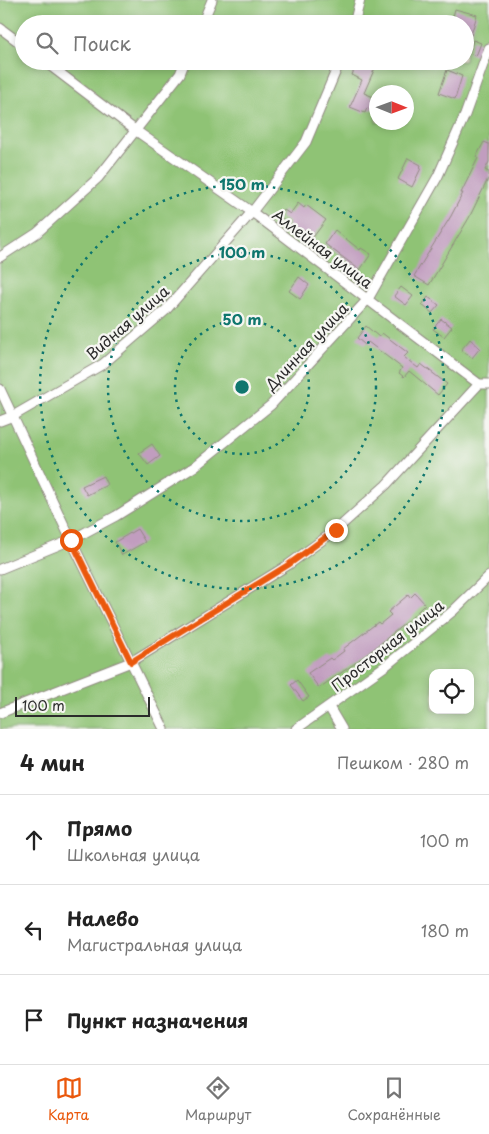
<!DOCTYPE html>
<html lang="ru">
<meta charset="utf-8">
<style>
:root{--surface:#fff;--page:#f6f6f6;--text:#222;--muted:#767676;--line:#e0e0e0;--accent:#ea580c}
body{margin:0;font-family:"Playpen Sans",sans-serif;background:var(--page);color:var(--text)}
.controls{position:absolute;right:15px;bottom:15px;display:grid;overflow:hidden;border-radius:10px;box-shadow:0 2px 8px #0003}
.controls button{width:45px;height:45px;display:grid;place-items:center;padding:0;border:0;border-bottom:1px solid var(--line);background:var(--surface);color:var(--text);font:25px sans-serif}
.compass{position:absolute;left:369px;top:85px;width:45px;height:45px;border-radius:50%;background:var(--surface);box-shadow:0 2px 8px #0003;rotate:91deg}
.scale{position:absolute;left:15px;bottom:12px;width:135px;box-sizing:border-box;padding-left:5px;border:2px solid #2b2b2b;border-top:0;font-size:14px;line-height:18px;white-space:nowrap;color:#2b2b2b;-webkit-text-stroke:4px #f6f6f2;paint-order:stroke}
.stop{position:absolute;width:15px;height:15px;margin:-11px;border:4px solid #ea580c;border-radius:50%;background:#fff}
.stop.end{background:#ea580c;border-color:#fff;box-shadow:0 1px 5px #0008}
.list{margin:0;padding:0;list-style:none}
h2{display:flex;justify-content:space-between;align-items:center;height:65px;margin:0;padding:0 20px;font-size:21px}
h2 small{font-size:16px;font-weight:400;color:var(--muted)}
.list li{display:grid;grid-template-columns:32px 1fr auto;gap:15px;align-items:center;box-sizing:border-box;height:90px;padding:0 20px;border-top:1px solid var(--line)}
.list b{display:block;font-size:19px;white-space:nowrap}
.list p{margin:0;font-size:16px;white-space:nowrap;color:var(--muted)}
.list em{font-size:16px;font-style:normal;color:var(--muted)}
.icon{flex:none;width:28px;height:28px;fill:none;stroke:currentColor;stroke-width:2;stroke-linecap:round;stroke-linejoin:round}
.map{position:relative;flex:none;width:489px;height:729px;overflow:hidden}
.search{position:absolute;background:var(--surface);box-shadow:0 2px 8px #0003;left:15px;right:15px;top:15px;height:55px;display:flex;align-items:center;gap:12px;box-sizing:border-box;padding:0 18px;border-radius:28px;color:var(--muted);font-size:19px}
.sheet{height:335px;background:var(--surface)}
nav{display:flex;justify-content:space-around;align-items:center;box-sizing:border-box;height:70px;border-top:1px solid var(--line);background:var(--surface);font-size:14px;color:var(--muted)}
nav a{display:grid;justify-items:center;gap:2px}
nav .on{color:var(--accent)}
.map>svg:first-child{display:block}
</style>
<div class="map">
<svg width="489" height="729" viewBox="0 0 489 729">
<rect width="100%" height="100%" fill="#f6f6f2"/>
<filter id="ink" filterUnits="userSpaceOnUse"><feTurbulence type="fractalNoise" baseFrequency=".02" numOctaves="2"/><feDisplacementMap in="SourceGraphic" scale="10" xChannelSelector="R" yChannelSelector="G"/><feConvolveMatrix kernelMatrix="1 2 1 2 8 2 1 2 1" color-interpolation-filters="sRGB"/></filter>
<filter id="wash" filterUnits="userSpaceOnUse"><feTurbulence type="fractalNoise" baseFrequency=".0096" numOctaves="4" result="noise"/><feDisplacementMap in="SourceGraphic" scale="20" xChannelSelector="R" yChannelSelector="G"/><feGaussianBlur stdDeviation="1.12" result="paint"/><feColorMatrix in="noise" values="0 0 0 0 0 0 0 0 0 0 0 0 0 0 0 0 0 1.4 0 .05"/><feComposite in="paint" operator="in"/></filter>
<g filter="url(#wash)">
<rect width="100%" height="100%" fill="#f4e7d5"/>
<path fill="#8fc375" stroke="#5d7750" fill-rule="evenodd" d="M 0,0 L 489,0 L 489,729 L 0,729 ZM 24,24 L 465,24 L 465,61 L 24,61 ZM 376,92 L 406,92 L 406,122 L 376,122 ZM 433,673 L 470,673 L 470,710 L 433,710 Z"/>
<g id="blocks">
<g fill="#c19dbf">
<polygon points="455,9 477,15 467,48 465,48 465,24 451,24"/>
<polygon points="473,40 481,43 476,56 469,53"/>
<polygon points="366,61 378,61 364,93 376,98 372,110 367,108 365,113 350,107 362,80 352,75 356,65 363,68"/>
<polygon points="447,70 462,76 455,99 439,93"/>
<polygon points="484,142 489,144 489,162 485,170 489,172 489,177 469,218 429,285 414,276 451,216 463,193 461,193 478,158 476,157"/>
<polygon points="408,158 421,165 420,168 421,168 412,187 398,179"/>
<polygon points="298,203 304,208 306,205 326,220 311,240 302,233 300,236 287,226 289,223 280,217 284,210 290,214"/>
<polygon points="335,230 360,250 361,248 371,254 360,270 325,244"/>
<polygon points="299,277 309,285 300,299 289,291"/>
<polygon points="401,287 413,296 406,305 394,296"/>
<polygon points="428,297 439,305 432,313 422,305"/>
<polygon points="441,319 452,327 444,337 433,329"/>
<polygon points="366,326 379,337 382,333 408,353 404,357 418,368 421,364 447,384 438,395 409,371 404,377 399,373 402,368 368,342 365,345 357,338"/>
<polygon points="470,339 480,348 472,358 461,350"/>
<polygon points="152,444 160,456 148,465 139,453"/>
<polygon points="103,476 107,485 87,495 82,486"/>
<polygon points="137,529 145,542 122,555 115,542"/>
<polygon points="415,593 425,604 411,618 367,655 319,688 308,673 330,658 332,660 344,651 343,649 378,622 380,624 391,615 388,612 408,595 410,598"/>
<polygon points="297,680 309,697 303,701 291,685"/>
</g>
</g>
</g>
<g filter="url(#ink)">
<use href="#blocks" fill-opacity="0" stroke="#908980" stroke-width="1"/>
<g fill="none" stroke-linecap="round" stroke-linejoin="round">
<defs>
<g id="street">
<polyline points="202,24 212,0"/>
<polyline points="354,24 360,0"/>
<polyline points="0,28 24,46"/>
<polyline points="44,61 135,130 252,212 479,384 489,384"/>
<polyline points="0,257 37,233 98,178 180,74 185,61"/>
<polyline points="0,389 71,540 164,729"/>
<polyline points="0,421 13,416 103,364 166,310 252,212 306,142 340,61"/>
<polyline points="0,569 71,540 116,516 194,467 271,405 368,299 438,176 465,115 489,48"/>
<polyline points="329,707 342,729"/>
<polyline points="0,713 131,662 288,565 336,530 386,485 479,384"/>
<polyline points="296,729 388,664 453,611 489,576"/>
</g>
</defs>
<use href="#street" stroke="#908980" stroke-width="11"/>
<use href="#street" stroke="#fff" stroke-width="9"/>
</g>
</g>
<g fill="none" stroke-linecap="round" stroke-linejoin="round" filter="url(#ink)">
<polyline stroke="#ea580c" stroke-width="6" points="71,540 131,662 288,565 336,530"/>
</g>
<g fill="none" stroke="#0f766e" stroke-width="2.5" stroke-dasharray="2.5 5">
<circle cx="242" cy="387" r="67"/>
<circle cx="242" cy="387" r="134"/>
<circle cx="242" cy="387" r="202"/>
</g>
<g text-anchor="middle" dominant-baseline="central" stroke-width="4.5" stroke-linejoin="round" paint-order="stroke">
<g font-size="15" fill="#2b2b2b" stroke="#f6f6f2">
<text transform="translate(323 248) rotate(37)">Аллейная улица</text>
<text transform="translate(127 322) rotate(-41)">Видная улица</text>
<text transform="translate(306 346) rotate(-47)">Длинная улица</text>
<text transform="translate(387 645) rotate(-38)">Просторная улица</text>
</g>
</g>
<circle cx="242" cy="387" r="8" fill="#0f766e" stroke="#f6f6f2" stroke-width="2.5"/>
<g font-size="15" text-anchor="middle" font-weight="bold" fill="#0f766e" stroke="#f6f6f2" stroke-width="4.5" stroke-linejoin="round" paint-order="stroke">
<text x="242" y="190">150 m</text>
<text x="242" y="258">100 m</text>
<text x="242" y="325">50 m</text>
</g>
</svg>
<div class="controls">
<button><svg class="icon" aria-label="locate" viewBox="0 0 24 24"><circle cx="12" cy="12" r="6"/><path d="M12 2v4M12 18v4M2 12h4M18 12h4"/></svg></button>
</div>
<svg class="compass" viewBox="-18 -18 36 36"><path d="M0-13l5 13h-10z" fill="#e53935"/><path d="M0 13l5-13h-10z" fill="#767676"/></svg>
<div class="scale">100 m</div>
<div class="stop" style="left:71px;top:540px"></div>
<div class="stop end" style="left:336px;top:530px"></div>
<div class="search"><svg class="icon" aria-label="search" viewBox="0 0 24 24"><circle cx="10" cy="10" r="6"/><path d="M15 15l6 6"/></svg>Поиск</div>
</div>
<section class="sheet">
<h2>4 мин<small>Пешком · 280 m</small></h2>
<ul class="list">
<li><svg class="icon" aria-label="ahead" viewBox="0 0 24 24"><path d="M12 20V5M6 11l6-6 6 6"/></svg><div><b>Прямо</b><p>Школьная улица</p></div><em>100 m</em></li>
<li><svg class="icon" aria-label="left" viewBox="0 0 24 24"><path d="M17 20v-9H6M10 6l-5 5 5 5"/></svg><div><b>Налево</b><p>Магистральная улица</p></div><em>180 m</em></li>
<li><svg class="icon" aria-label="arrive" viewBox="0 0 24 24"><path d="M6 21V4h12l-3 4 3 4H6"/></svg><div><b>Пункт назначения</b></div></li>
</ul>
</section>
<nav>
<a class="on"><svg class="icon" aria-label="map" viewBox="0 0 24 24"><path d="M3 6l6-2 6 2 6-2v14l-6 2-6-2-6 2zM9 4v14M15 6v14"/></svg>Карта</a>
<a><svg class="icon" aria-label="directions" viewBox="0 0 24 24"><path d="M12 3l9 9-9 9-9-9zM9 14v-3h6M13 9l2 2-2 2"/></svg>Маршрут</a>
<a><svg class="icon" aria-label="saved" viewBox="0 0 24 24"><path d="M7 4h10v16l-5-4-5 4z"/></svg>Сохранённые</a>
</nav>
